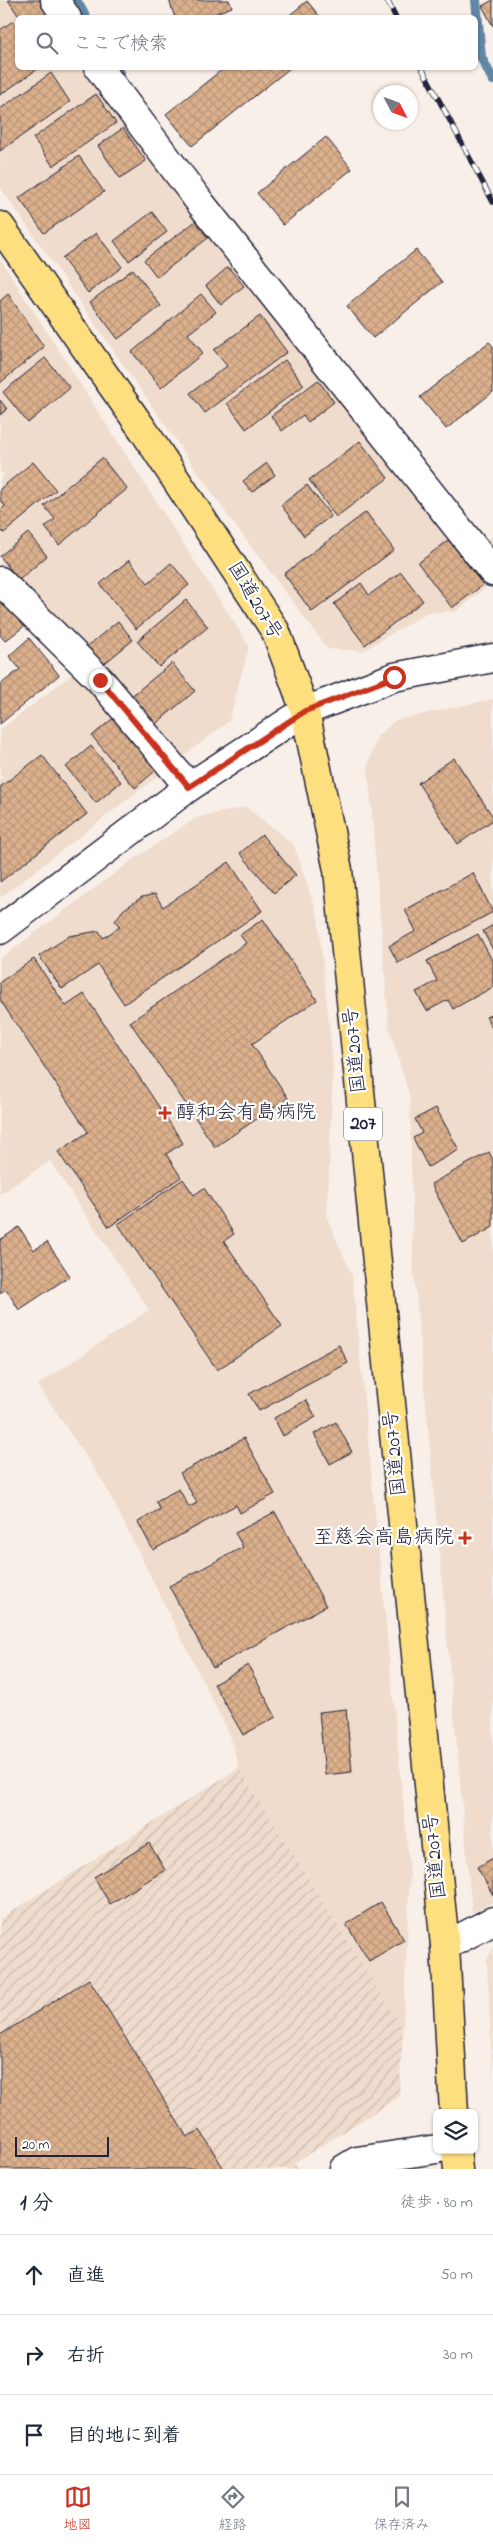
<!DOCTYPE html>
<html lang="ja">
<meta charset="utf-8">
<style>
:root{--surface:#fff;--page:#f6f6f7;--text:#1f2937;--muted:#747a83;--line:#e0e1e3;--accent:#c8321e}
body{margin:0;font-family:"Indie Flower","Klee One",sans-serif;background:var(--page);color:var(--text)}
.controls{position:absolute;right:15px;bottom:15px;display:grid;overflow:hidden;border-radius:8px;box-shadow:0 1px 4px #0004}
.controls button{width:45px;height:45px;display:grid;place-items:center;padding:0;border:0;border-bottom:1px solid var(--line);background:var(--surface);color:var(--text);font:25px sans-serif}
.compass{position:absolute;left:373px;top:85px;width:45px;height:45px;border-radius:50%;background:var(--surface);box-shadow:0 1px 4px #0004;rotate:131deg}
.scale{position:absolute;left:15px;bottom:12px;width:94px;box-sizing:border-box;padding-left:5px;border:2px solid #22223b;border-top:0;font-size:14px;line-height:18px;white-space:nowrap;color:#22223b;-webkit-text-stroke:4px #fff;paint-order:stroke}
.stop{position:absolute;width:15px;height:15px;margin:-11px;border:4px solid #c8321e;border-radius:50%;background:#fff}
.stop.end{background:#c8321e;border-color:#fff;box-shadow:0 1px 5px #0008}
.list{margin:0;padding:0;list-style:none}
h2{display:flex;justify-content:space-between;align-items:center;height:65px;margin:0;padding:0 20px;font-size:21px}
h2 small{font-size:16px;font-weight:400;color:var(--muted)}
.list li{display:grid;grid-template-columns:32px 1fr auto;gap:15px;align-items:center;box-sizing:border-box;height:80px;padding:0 20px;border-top:1px solid var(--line)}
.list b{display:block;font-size:19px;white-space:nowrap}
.list em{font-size:16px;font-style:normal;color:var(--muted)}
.icon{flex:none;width:28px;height:28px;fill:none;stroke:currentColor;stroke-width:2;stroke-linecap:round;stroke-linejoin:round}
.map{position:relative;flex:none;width:493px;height:2169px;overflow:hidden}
.search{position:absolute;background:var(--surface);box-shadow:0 1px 4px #0004;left:15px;right:15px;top:15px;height:55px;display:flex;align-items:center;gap:12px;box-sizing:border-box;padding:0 18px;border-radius:8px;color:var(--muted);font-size:19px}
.sheet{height:305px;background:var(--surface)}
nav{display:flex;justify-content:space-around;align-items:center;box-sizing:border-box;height:70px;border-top:1px solid var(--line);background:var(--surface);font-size:14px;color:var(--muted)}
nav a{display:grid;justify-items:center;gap:2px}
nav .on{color:var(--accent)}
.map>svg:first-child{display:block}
</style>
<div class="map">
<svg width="493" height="2169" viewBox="0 0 493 2169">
<defs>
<pattern id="industrial-furrows" width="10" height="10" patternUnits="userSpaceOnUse" patternTransform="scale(1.25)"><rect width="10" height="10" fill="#efdccc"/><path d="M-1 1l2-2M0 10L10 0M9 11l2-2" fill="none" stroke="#cdbcb0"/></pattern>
<pattern id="building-cross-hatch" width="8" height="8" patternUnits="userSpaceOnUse" patternTransform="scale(1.25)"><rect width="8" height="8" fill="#dbb08c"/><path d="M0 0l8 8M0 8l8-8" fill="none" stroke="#bc977a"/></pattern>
</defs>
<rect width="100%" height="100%" fill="#f8efe8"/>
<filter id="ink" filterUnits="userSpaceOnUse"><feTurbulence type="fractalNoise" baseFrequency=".02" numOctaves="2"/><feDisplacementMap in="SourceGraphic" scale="10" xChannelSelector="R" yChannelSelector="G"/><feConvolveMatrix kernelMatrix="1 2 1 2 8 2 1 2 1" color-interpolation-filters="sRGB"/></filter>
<g filter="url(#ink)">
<g fill="#efdccc">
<polygon points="0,0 68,0 79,17 18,18 18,68 111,68 484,543 493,536 493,586 490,584 457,611 426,613 363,651 328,649 229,517 0,187"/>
<polygon points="0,259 249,646 229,721 0,898 0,780 3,777 0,774 0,730 88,662 0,563 0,480 4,475 0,471"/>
<polygon points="493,699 493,1902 472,1913 413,1262 410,1098 389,1027 368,766 377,737 396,720"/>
<polygon points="246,807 294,845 318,917 333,1064 327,1218 352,1275 410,1873 403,2029 239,1768 230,1735 105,1485 38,1385 149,1310 50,1161 0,1194 0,959 134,859 196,818"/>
<polygon points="493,1948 493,2084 487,1960"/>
</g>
<polygon fill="url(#industrial-furrows)" points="239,1768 403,2029 399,2097 294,2163 298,2169 0,2169 0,1919"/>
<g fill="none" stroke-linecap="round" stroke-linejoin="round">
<g stroke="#6287a6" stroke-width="10">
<polyline points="76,0 86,18"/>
<polyline points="476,0 481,57 493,80"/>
<polyline points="116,68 120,74"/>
</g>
</g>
<g fill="url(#building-cross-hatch)" stroke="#22223b">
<polygon points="8,0 40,0 52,18 20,18"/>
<polygon points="169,0 229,0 232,7 203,18 175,18"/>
<polygon points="493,0 493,26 482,6"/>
<polygon points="307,1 321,18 286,18"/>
<polygon points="13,21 18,27 18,68 39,68 0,95 0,30"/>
<polygon points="224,68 290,68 192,146 166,114"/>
<polygon points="51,73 70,102 0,151 0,109"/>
<polygon points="96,94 116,123 53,166 33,138"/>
<polygon points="123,128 146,161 120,178 98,146"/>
<polygon points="326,137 352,169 283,225 257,193"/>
<polygon points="79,156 104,192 44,233 19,198"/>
<polygon points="152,212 167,232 129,261 114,241"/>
<polygon points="196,221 208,238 157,277 144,260"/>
<polygon points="96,233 122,267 88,293 62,258"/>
<polygon points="416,250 442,282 373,338 347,306"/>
<polygon points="228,267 244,286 221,305 206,286"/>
<polygon points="133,269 161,306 118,339 90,302"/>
<polygon points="8,294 44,347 0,383 0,301"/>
<polygon points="201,294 216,312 188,334 203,353 161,388 132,352"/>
<polygon points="260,316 287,352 205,413 190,393 227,366 214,350"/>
<polygon points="489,342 493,346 493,392 446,429 420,397"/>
<polygon points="45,358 70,388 28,423 3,392"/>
<polygon points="285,360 304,385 246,429 227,403"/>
<polygon points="318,380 334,402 308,422 303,415 282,431 271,416"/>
<polygon points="0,400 7,409 0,415"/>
<polygon points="360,441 388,478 336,517 309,480"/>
<polygon points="102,458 127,489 59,545 45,527 55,519 44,506"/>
<polygon points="33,462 56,490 4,533 0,529 0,511 5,506 0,500 0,489"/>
<polygon points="267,463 275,475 252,492 243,481"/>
<polygon points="307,485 331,516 304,536 281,505"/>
<polygon points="366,512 394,550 312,612 284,574"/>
<polygon points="28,533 47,556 19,580 0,556"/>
<polygon points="449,540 483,585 452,608 418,563"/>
<polygon points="129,560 148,583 171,563 189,585 136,629 100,584"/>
<polygon points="401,572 423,601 365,645 334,604 361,583 369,595"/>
<polygon points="0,594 27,624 5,641 0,635"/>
<polygon points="186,600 208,627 159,667 137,641"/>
<polygon points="118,621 133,640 99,668 84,649"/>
<polygon points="29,638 59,675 0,724 0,685 20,669 9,656"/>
<polygon points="172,663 195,691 152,727 129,698"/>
<polygon points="118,714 161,766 135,788 92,736"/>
<polygon points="91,746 121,782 96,803 66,767"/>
<polygon points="42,755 87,814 0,882 0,787"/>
<polygon points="454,758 493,817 493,820 458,844 418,783"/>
<polygon points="262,835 296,875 274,893 240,853"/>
<polygon points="229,862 262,911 124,1004 98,965 62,989 39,956 69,936 99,931 103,938 120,927 115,921 123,910 142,897 155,894 163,907"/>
<polygon points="473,873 493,912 398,963 389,946 416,931 405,910"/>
<polygon points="263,919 317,1000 252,1044 288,1098 215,1147 130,1022 246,943 240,935"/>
<polygon points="493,925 493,950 483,931"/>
<polygon points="478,934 493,962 493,987 453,1009 448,1000 427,1011 416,992 437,981 427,961"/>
<polygon points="34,959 66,1006 84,994 183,1143 166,1154 181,1177 109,1227 58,1152 88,1132 0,1000 0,982"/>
<polygon points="493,1014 493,1030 486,1017"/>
<polygon points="436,1108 459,1150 428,1167 413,1138 422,1133 415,1119"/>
<polygon points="489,1152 493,1160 493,1227 463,1244 431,1184"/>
<polygon points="183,1179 194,1195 204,1188 234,1234 224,1241 282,1326 217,1370 118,1224"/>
<polygon points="19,1227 34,1250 47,1242 70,1276 19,1310 6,1289 0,1293 0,1240"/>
<polygon points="339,1345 348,1363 259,1411 249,1394"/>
<polygon points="306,1400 316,1417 283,1436 274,1418"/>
<polygon points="336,1422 352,1452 330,1464 314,1434"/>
<polygon points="244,1438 275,1494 240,1513 236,1505 153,1550 138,1522 160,1509 156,1501 179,1489 189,1507 197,1503 180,1473"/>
<polygon points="275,1512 326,1606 213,1668 169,1586 243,1547 235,1533"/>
<polygon points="248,1665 276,1717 243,1735 214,1684"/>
<polygon points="346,1709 352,1772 325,1775 319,1712"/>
<polygon points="149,1843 165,1870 110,1904 94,1877"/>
<polygon points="493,1858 493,1895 477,1867"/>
<polygon points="381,1902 404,1940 369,1961 346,1924"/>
<polygon points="89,1979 187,2137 200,2130 224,2169 0,2169 0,2035"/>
</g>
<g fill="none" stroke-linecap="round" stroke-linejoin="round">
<defs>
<g id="minor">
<polyline points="55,0 67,18"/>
<polyline points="99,68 202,205 493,572"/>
<polyline points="0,581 100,680 189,787"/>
<polyline points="445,1946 493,1921"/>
</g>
<g id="tertiary">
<polyline points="0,930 189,787 305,711 394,677 493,658"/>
<polyline points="344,2169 357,2161 437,2149"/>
</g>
<g id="trunk">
<polyline points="0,226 144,431 276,632 305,711 338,870 445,1946 454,2113"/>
<polyline points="456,2150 458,2169"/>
</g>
</defs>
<use href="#minor" stroke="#22223b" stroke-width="31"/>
<use href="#tertiary" stroke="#22223b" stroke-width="31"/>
<use href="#trunk" stroke="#22223b" stroke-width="31"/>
<use href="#minor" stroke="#fff" stroke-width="28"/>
<use href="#tertiary" stroke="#fff" stroke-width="28"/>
<use href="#trunk" stroke="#fedf80" stroke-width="28"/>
<defs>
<g id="rail">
<polyline points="387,0 396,18"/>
<polyline points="422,68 493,202"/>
</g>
</defs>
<use href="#rail" stroke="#22223b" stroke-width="5.5"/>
<use href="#rail" stroke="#fff" stroke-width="4" stroke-dasharray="11" stroke-linecap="butt"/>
</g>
</g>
<g fill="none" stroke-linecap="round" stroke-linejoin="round" filter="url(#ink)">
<polyline stroke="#c8321e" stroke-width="6" points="100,680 189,787 305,711 394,677"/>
</g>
<g fill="#c8321e" stroke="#fff" stroke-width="2">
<path d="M162.5 1105.5h5v5h5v5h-5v5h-5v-5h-5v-5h5z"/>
<path d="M462.5 1530.5h5v5h5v5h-5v5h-5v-5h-5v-5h5z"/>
</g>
<g text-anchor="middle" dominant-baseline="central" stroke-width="4.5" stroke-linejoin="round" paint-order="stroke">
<rect fill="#fff" stroke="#646476" stroke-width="1" x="344" y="1107.5" width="38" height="33" rx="4"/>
<g font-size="19" font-weight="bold" fill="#22223b">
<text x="363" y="1124">207</text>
</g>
<g font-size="20" fill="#22223b" stroke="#fff">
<text transform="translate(254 601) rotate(59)">国道207号</text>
<text transform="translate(356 1050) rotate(-96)">国道207号</text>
<text transform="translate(396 1453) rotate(-96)">国道207号</text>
<text transform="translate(436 1856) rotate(-96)">国道207号</text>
</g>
<g font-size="20" fill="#22223b" stroke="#fff" text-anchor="start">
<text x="176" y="1113">醇和会有島病院</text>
<text x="454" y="1538" text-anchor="end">至慈会高島病院</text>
</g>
</g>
</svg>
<div class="controls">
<button><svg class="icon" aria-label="layers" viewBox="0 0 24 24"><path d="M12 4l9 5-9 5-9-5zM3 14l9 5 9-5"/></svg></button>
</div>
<svg class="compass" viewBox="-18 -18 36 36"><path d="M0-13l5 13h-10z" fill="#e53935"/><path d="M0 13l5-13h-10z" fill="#747a83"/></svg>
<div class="scale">20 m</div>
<div class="stop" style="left:394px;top:677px"></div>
<div class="stop end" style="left:100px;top:680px"></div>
<div class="search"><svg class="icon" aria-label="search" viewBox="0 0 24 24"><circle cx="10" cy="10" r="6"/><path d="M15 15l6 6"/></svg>ここで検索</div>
</div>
<section class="sheet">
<h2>1 分<small>徒歩 · 80 m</small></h2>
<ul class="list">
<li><svg class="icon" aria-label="ahead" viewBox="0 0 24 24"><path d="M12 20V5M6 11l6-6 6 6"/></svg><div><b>直進</b></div><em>50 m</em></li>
<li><svg class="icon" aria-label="right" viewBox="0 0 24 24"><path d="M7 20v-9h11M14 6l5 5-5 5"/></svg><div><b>右折</b></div><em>30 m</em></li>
<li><svg class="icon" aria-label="arrive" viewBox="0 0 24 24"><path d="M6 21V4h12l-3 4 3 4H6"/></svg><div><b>目的地に到着</b></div></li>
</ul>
</section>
<nav>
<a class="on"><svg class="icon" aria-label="map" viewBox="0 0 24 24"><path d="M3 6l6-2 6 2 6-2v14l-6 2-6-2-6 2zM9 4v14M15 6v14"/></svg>地図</a>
<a><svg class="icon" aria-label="directions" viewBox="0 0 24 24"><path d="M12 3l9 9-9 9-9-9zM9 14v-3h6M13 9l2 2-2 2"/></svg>経路</a>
<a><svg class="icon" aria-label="saved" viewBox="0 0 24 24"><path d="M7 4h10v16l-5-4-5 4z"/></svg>保存済み</a>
</nav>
